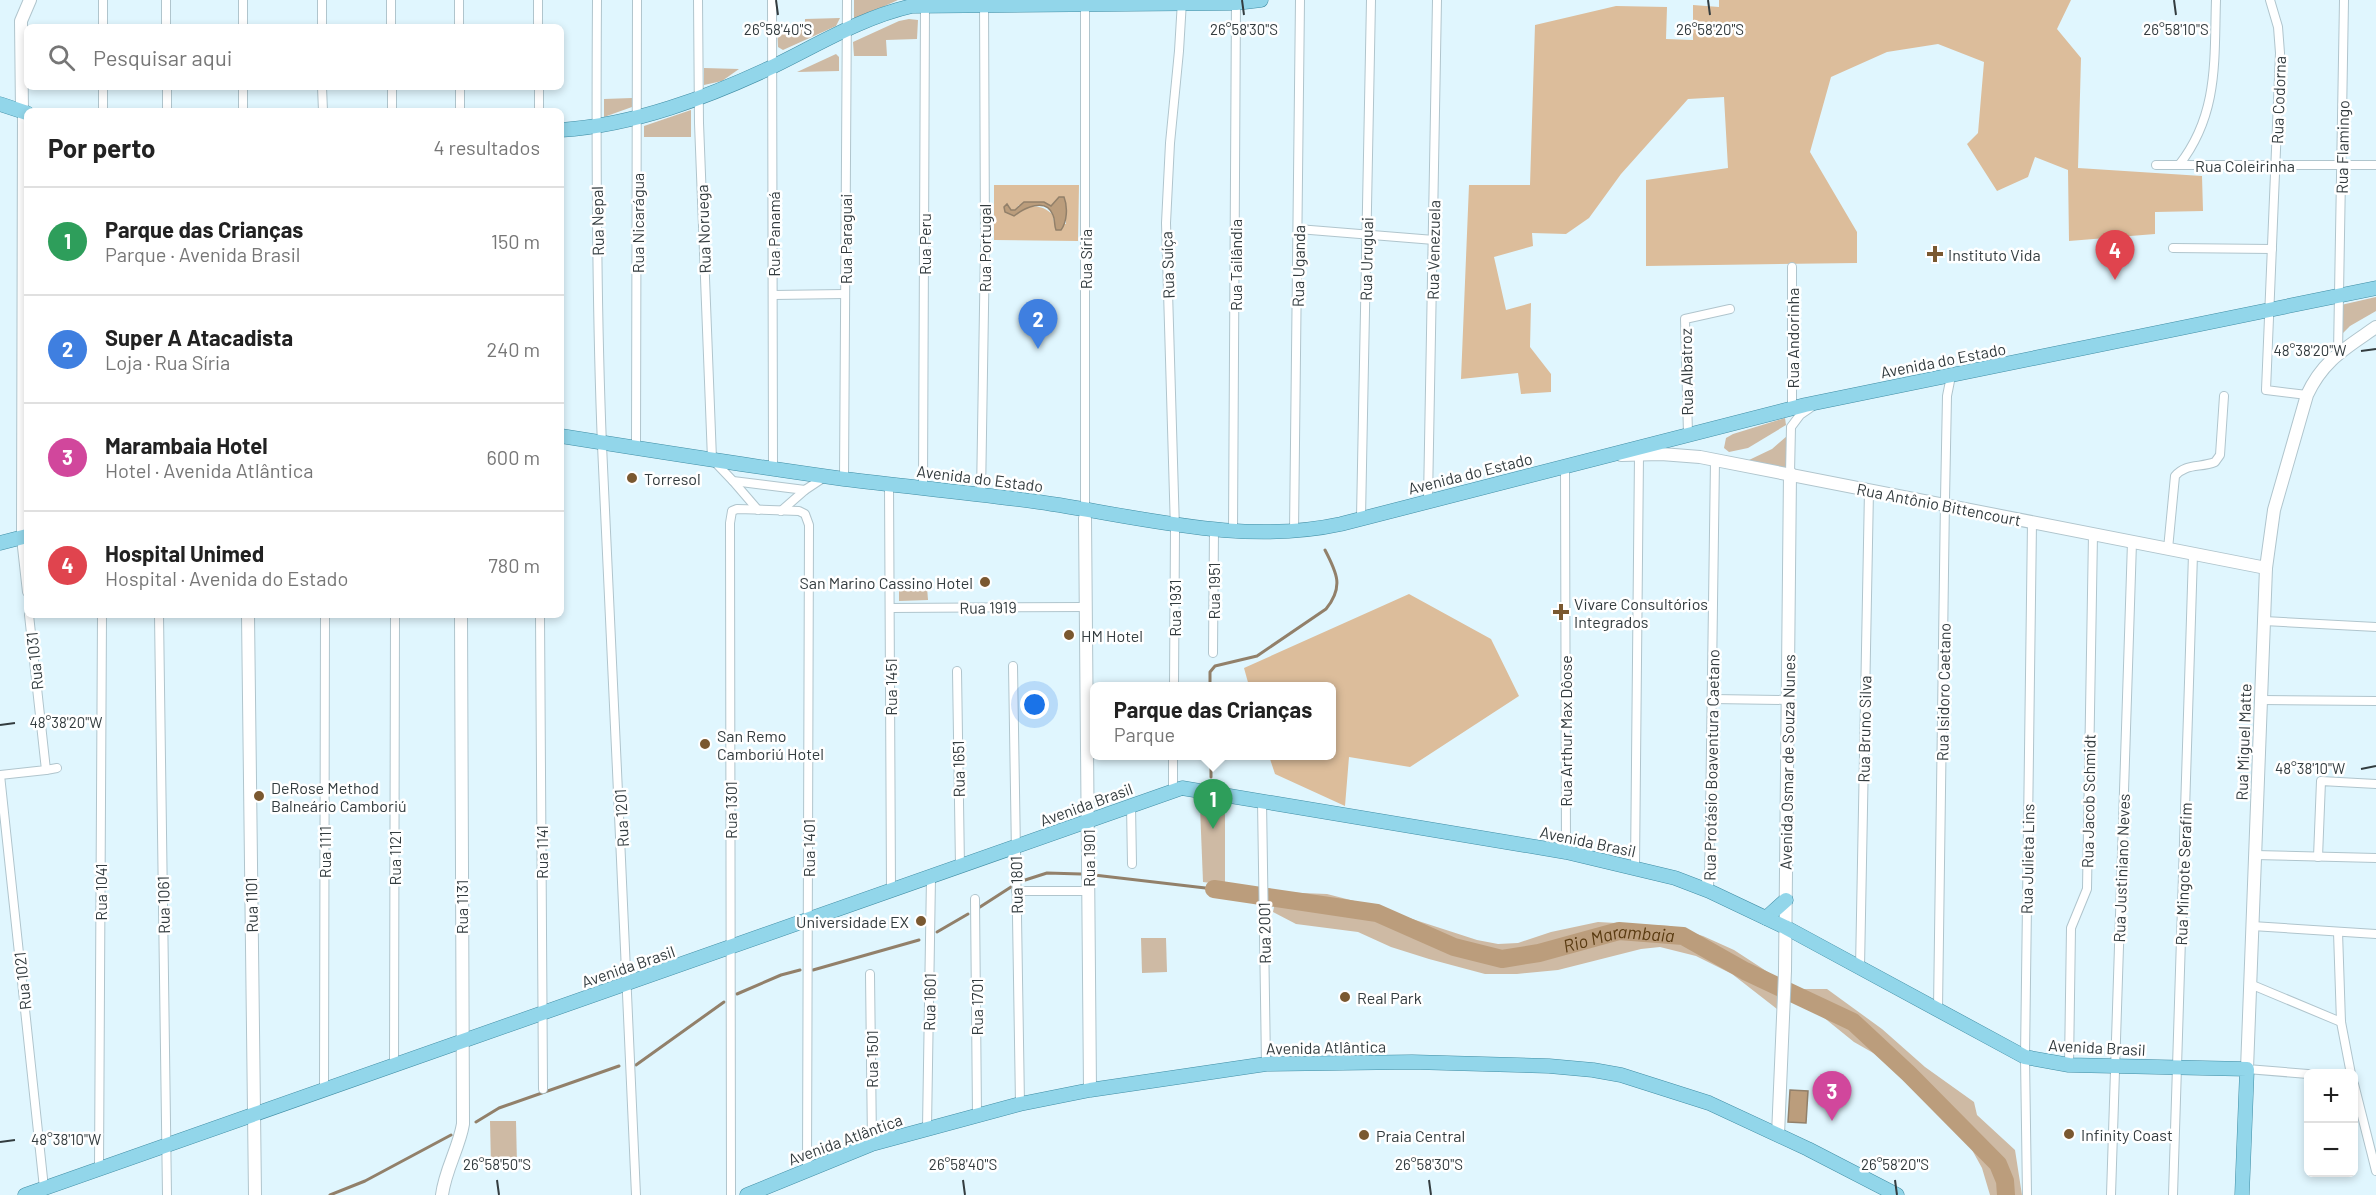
<!DOCTYPE html>
<html lang="pt">
<meta charset="utf-8">
<style>
:root{--surface:#fff;--page:#f6f6f6;--text:#222;--muted:#767676;--line:#e0e0e0;--accent:#7a5830}
body{margin:0;font-family:Barlow,sans-serif;background:var(--page);color:var(--text)}
.controls{position:absolute;right:18px;bottom:18px;display:grid;overflow:hidden;border-radius:9px;box-shadow:0 3px 9px #0003}
.controls button{width:54px;height:54px;display:grid;place-items:center;padding:0;border:0;border-bottom:2px solid var(--line);background:var(--surface);color:var(--text);font:30px sans-serif}
.you{position:absolute;left:1035px;top:705px;width:21px;height:21px;margin:-15px;border:4px solid #fff;border-radius:50%;background:#1a73e8;box-shadow:0 0 0 9px #1a73e833}
.badge{display:grid;place-items:center;width:39px;height:39px;border-radius:50%;background:var(--accent);color:#fff;font-size:20px;font-weight:700}
.pin{position:absolute;translate:-50% -50px;filter:drop-shadow(0 2px 3px #0008)}
.pin::after{content:'';position:absolute;top:32px;width:21px;height:18px;background:inherit;clip-path:polygon(0 0,100% 0,50% 100%)}
.popup{position:absolute;left:1090px;top:682px;width:246px;height:78px;box-sizing:border-box;display:grid;place-content:center;border-radius:9px;background:var(--surface);filter:drop-shadow(0 2px 4px #0005);font-size:20px;white-space:nowrap;color:var(--muted)}
.popup b{font-size:22px;color:var(--text)}
.popup::after{content:'';position:absolute;left:50%;top:100%;margin-left:-12px;border:12px solid transparent;border-top-color:var(--surface)}
.list{margin:0;padding:0;list-style:none}
h2{display:flex;justify-content:space-between;align-items:center;height:78px;margin:0;padding:0 24px;font-size:26px}
h2 small{font-size:20px;font-weight:400;color:var(--muted)}
.list li{display:grid;grid-template-columns:39px 1fr auto;gap:18px;align-items:center;box-sizing:border-box;height:108px;padding:0 24px;border-top:2px solid var(--line)}
.list b{display:block;font-size:22px;white-space:nowrap}
.list p{margin:0;font-size:20px;white-space:nowrap;color:var(--muted)}
.list em{font-size:20px;font-style:normal;color:var(--muted)}
.icon{flex:none;width:33px;height:33px;fill:none;stroke:currentColor;stroke-width:2;stroke-linecap:round;stroke-linejoin:round}
.map{position:relative;flex:none;width:2376px;height:1195px;overflow:hidden}
.search{position:absolute;background:var(--surface);box-shadow:0 3px 9px #0003;left:24px;top:24px;width:540px;height:66px;display:flex;align-items:center;gap:15px;box-sizing:border-box;padding:0 21px;border-radius:9px;color:var(--muted);font-size:22px}
.panel{position:absolute;background:var(--surface);box-shadow:0 3px 9px #0003;left:24px;top:108px;width:540px;height:510px;border-radius:9px}
.map>svg:first-child{display:block}
</style>
<div class="map">
<svg width="2376" height="1195" viewBox="0 0 2376 1195">
<rect width="100%" height="100%" fill="#e0f6fe"/>
<g fill="#cebaa4">
<polygon points="854,0 898,0 854,20"/>
<polygon points="840,18 836,26 783,50 778,47 777,26 805,26 805,19"/>
<polygon points="909,19 918,20 917,39 886,40 887,56 854,56 853,42 899,21"/>
<polygon points="836,54 839,57 839,71 797,72"/>
<polygon points="704,68 739,69 722,81 704,85"/>
<polygon points="632,98 632,107 604,117 604,99"/>
<polygon points="691,110 691,137 644,137 644,126"/>
<polygon points="2376,297 2376,311 2350,326 2341,335 2341,305"/>
<polygon points="1785,418 1786,425 1748,448 1729,452 1724,448 1726,438 1733,434"/>
<polygon points="1787,436 1786,468 1749,460 1772,449"/>
<polygon points="899,587 927,587 928,600 899,601"/>
<polygon points="1200,807 1225,811 1225,885 1203,882"/>
<polygon points="1277,892 1327,894 1366,904 1477,940 1498,944 1518,943 1551,932 1598,922 1670,926 1703,936 1734,950 1777,978 1777,1009 1732,974 1696,956 1660,947 1641,949 1558,970 1517,974 1485,974 1429,959 1391,947 1358,932 1296,924 1273,912"/>
<polygon points="1141,938 1166,938 1167,972 1142,973"/>
<polygon points="1797,989 1827,989 1882,1029 1925,1067 1974,1102 1977,1115 2015,1150 2022,1195 1990,1195 1982,1168 1960,1128 1920,1094 1889,1062 1854,1042 1812,1008 1798,1004"/>
<polygon points="490,1121 516,1121 517,1165 491,1165"/>
</g>
<g fill="#dcbd9b" fill-rule="evenodd">
<polygon points="1719,0 2071,0 2057,29 2081,58 2078,168 2202,176 2203,211 2155,212 2155,234 2069,241 2068,170 2035,157 2028,177 1997,191 1967,144 1978,133 1984,62 1938,44 1887,52 1831,77 1810,152 1857,232 1857,263 1646,266 1646,180 1728,168 1724,97 1688,99 1621,174 1589,218 1566,234 1532,233 1533,246 1494,257 1506,310 1531,303 1530,347 1551,374 1551,392 1521,394 1518,373 1461,379 1469,185 1530,185 1535,25 1616,6 1667,7 1666,39 1693,40 1693,5 1719,7"/>
<path d="M 994,185 L 1079,185 L 1078,241 L 994,240 ZM 1056,201 L 1066,201 L 1066,224 L 1054,223 L 1053,215 C 1038,200 1024,209 1006,212 L 1009,206 L 1010,210 L 1015,210 L 1019,205 L 1051,206 Z"/>
<polygon points="1409,594 1491,639 1519,696 1410,767 1349,757 1345,806 1275,774 1269,756 1332,756 1332,686 1249,686 1244,668"/>
</g>
<g fill="#bb9d7c" stroke="#92806a" stroke-width="1.5">
<path d="M 1059,197 L 1064,197 C 1068,207 1067,222 1061,230 L 1056,230 C 1054,225 1055,219 1053,215 C 1046,197 1024,208 1014,216 L 1005,212 L 1004,207 L 1007,204 L 1011,210 L 1015,210 L 1024,202 L 1044,202 L 1051,206 Z"/>
<polygon points="1790,1090 1808,1091 1806,1123 1788,1122"/>
</g>
<g fill="none" stroke-linecap="round" stroke-linejoin="round">
<g stroke="#92806a" stroke-width="3">
<path d="M 1210,686 L 1210,672 L 1215,666 L 1257,656 L 1326,609 C 1344,587 1337,573 1325,550"/>
<polyline points="1211,756 1211,777"/>
<polyline points="1094,875 1214,889"/>
<polyline points="1022,881 1047,873 1081,874"/>
<polyline points="980,907 1011,887"/>
<polyline points="937,932 968,914"/>
<polyline points="813,970 919,940"/>
<polyline points="737,994 781,975 800,970"/>
<polyline points="636,1065 724,1002"/>
<polyline points="476,1122 499,1108 619,1066"/>
<polyline points="330,1195 365,1181 451,1135"/>
</g>
<path stroke="#bb9d7c" stroke-width="18" id="s1" d="M 1214,889 L 1377,913 L 1454,947 L 1502,959 L 1539,953 L 1619,931 L 1683,936 L 1745,971 L 1853,1022 L 1909,1074 L 1998,1164 L 2005,1181 L 2006,1195"/>
<defs>
<g id="street">
<polyline points="166,0 166,27"/>
<polyline points="243,0 243,27"/>
<polyline points="322,0 322,27"/>
<polyline points="391,0 391,27"/>
<polyline points="459,0 459,27"/>
<polyline points="538,0 538,27"/>
<path d="M 597,0 C 596,148 596,297 602,445 C 612,695 627,945 636,1195"/>
<polyline points="698,0 699,123 712,459 733,481 805,490 826,476"/>
<polyline points="772,0 773,468"/>
<path d="M 2216,0 C 2214,60 2219,114 2179,165 L 2376,165"/>
<polyline points="2270,0 2278,27 2280,53 2266,390 2307,395"/>
<polyline points="103,27 103,0"/>
<polyline points="167,87 167,111"/>
<polyline points="243,87 243,111"/>
<polyline points="322,87 323,111"/>
<polyline points="392,87 392,111"/>
<polyline points="460,87 460,111"/>
<polyline points="539,87 539,111"/>
<polyline points="103,111 103,87"/>
<polyline points="22,112 21,538 27,592"/>
<polyline points="2156,165 2179,165"/>
<polyline points="1298,229 1434,240"/>
<polyline points="2173,248 2272,249"/>
<polyline points="1792,267 1792,408"/>
<polyline points="773,295 845,294"/>
<polyline points="2338,353 2344,0"/>
<polyline points="1688,434 1685,319 1730,309"/>
<polyline points="636,447 637,0"/>
<polyline points="1565,467 1566,852"/>
<polyline points="1790,473 1791,427 1800,415 1813,406"/>
<polyline points="844,479 847,0"/>
<polyline points="733,481 758,510"/>
<polyline points="889,483 891,891"/>
<polyline points="923,487 925,3"/>
<polyline points="981,495 985,246 984,1"/>
<polyline points="1428,500 1437,0"/>
<polyline points="781,511 805,490"/>
<polyline points="1085,511 1085,2"/>
<polyline points="1361,518 1371,0"/>
<polyline points="1233,531 1236,0"/>
<polyline points="1294,532 1300,0"/>
<path d="M 2168,549 L 2175,476 C 2186,463 2200,468 2215,462 L 2220,455 L 2224,396"/>
<polyline points="890,608 1086,607"/>
<polyline points="159,615 167,1195"/>
<polyline points="540,615 543,1089"/>
<polyline points="2264,621 2376,627"/>
<polyline points="1213,653 1214,529"/>
<polyline points="1013,666 1020,1104"/>
<polyline points="957,671 960,867"/>
<polyline points="1174,686 1175,530 1166,223 1170,143 1179,51 1182,1"/>
<polyline points="1712,699 1788,700"/>
<polyline points="2261,700 2376,701"/>
<polyline points="46,770 57,768"/>
<polyline points="0,775 44,1188"/>
<polyline points="0,775 46,770 29,615"/>
<polyline points="1173,789 1173,756"/>
<polyline points="1262,801 1266,1064"/>
<polyline points="1131,805 1132,864"/>
<polyline points="2255,855 2376,858"/>
<polyline points="2318,857 2321,781 2376,784"/>
<polyline points="1635,867 1639,455"/>
<polyline points="1016,891 1088,891"/>
<polyline points="1709,891 1715,460"/>
<polyline points="975,899 977,1115"/>
<polyline points="2252,926 2376,934"/>
<polyline points="2338,932 2341,1022 2351,1074"/>
<polyline points="1860,968 1869,490"/>
<polyline points="870,974 872,1144"/>
<polyline points="2250,984 2341,1022"/>
<polyline points="1938,1009 1945,499 1947,396 1951,376"/>
<polyline points="2069,1065 2071,928 2087,889 2093,534"/>
<polyline points="394,1066 395,615"/>
<polyline points="2247,1069 2308,1074"/>
<polyline points="2354,1084 2376,1171"/>
<polyline points="324,1090 325,615"/>
<polyline points="927,1128 931,877"/>
<polyline points="99,1169 102,615"/>
<polyline points="731,1195 730,523 732,511 737,509 799,511 805,514 809,525 807,1170"/>
<polyline points="2027,1195 2025,1057 2032,522"/>
<polyline points="2111,1195 2132,542"/>
<polyline points="2173,1195 2193,554"/>
</g>
<g id="secondary">
<polyline points="22,112 21,21 30,0"/>
<polyline points="1621,455 1661,454 1700,457 2266,568"/>
<polyline points="1085,518 1090,1090"/>
<polyline points="248,615 255,1195"/>
<path d="M 2247,1069 L 2266,568 L 2274,510 L 2307,395 C 2323,360 2346,348 2376,327"/>
<polyline points="1778,1135 1785,971 1790,473"/>
<path d="M 442,1195 C 445,1170 459,1148 463,1124 L 461,615"/>
</g>
<g id="primary">
<polyline points="0,104 27,113"/>
<path d="M 561,130 C 635,125 708,97 774,66 C 819,44 863,17 912,6 L 1236,3 L 1261,0"/>
<path d="M 561,436 C 655,451 750,466 844,479 C 909,487 974,493 1039,502 C 1138,516 1241,546 1341,524 L 1805,405 L 2376,288"/>
<polyline points="0,543 27,536"/>
<polyline points="1766,918 1786,900"/>
<polyline points="25,1195 1182,788 1566,852 1675,878 1709,891 1785,927 2025,1057 2069,1065 2247,1069 2242,1195"/>
<polyline points="747,1195 872,1144 1020,1104 1090,1090 1266,1064 1412,1062 1549,1066 1593,1070 1621,1075 1709,1103 1808,1149 1897,1195"/>
</g>
</defs>
<use href="#street" stroke="#b0c5cd" stroke-width="10"/>
<use href="#secondary" stroke="#b0c5cd" stroke-width="14"/>
<use href="#primary" stroke="#418ea5" stroke-width="15"/>
<use href="#street" stroke="#fff" stroke-width="8"/>
<use href="#secondary" stroke="#fff" stroke-width="12"/>
<use href="#primary" stroke="#92d6ea" stroke-width="14"/>
</g>
<path fill="none" stroke="#333c3f" stroke-width="2" d="M 776,0 L 778,15M 1242,0 L 1244,15M 1708,0 L 1710,15M 2174,0 L 2176,15M 2361,351 L 2376,349M 0,725 L 15,723M 2361,769 L 2376,766M 0,1142 L 15,1140M 497,1180 L 499,1195M 963,1180 L 965,1195M 1429,1180 L 1431,1195M 1895,1180 L 1897,1195"/>
<g fill="#7a5830" stroke="#fff" stroke-width="2">
<path d="M1932 245h6v6h6v6h-6v6h-6v-6h-6v-6h6z"/>
<circle cx="632" cy="478" r="6"/>
<circle cx="985" cy="582" r="6"/>
<path d="M1558 603h6v6h6v6h-6v6h-6v-6h-6v-6h6z"/>
<circle cx="1069" cy="635" r="6"/>
<circle cx="705" cy="744" r="6"/>
<circle cx="259" cy="796" r="6"/>
<circle cx="921" cy="921" r="6"/>
<circle cx="1345" cy="997" r="6"/>
<circle cx="2069" cy="1134" r="6"/>
<circle cx="1364" cy="1135" r="6"/>
</g>
<g text-anchor="middle" dominant-baseline="central" stroke-width="5" stroke-linejoin="round" paint-order="stroke">
<g font-size="16" fill="#333c3f" stroke="#fff">
<text transform="translate(2278 100) rotate(-88)">Rua Codorna</text>
<text transform="translate(2342 147) rotate(-89)">Rua Flamingo</text>
<text x="2245" y="165">Rua Coleirinha</text>
<text transform="translate(597 221) rotate(-91)">Rua Nepal</text>
<text transform="translate(637 223) rotate(-90)">Rua Nicarágua</text>
<text transform="translate(703 229) rotate(-92)">Rua Noruega</text>
<text transform="translate(773 234) rotate(-90)">Rua Panamá</text>
<text transform="translate(845 239) rotate(-90)">Rua Paraguai</text>
<text transform="translate(924 244) rotate(-90)">Rua Peru</text>
<text transform="translate(984 248) rotate(-90)">Rua Portugal</text>
<text transform="translate(1433 250) rotate(-89)">Rua Venezuela</text>
<text transform="translate(1085 259) rotate(-90)">Rua Síria</text>
<text transform="translate(1366 259) rotate(-89)">Rua Uruguai</text>
<text transform="translate(1167 265) rotate(-92)">Rua Suíça</text>
<text transform="translate(1235 265) rotate(-90)">Rua Tailândia</text>
<text transform="translate(1298 266) rotate(-89)">Rua Uganda</text>
<text transform="translate(1792 338) rotate(-90)">Rua Andorinha</text>
<text transform="translate(1943 360) rotate(-11)">Avenida do Estado</text>
<text transform="translate(1686 372) rotate(-91)">Rua Albatroz</text>
<text transform="translate(1470 473) rotate(-14)">Avenida do Estado</text>
<text transform="translate(980 478) rotate(7)">Avenida do Estado</text>
<text transform="translate(1939 504) rotate(11)">Rua Antônio Bittencourt</text>
<text transform="translate(1213 591) rotate(-90)">Rua 1951</text>
<text transform="translate(988 607) rotate(-1)">Rua 1919</text>
<text transform="translate(1174 608) rotate(-90)">Rua 1931</text>
<text transform="translate(34 661) rotate(-96)">Rua 1031</text>
<text transform="translate(890 687) rotate(-90)">Rua 1451</text>
<text transform="translate(1943 692) rotate(-89)">Rua Isidoro Caetano</text>
<text transform="translate(1864 729) rotate(-89)">Rua Bruno Silva</text>
<text transform="translate(1565 731) rotate(-90)">Rua Arthur Max Dôose</text>
<text transform="translate(2243 742) rotate(-88)">Rua Miguel Matte</text>
<text transform="translate(1787 762) rotate(-89)">Avenida Osmar de Souza Nunes</text>
<text transform="translate(1711 765) rotate(-89)">Rua Protásio Boaventura Caetano</text>
<text transform="translate(958 769) rotate(-91)">Rua 1651</text>
<text transform="translate(2088 801) rotate(-89)">Rua Jacob Schmidt</text>
<text transform="translate(1086 804) rotate(-20)">Avenida Brasil</text>
<text transform="translate(730 810) rotate(-90)">Rua 1301</text>
<text transform="translate(621 818) rotate(-93)">Rua 1201</text>
<text transform="translate(1588 841) rotate(12)">Avenida Brasil</text>
<text transform="translate(808 848) rotate(-90)">Rua 1401</text>
<text transform="translate(324 852) rotate(-90)">Rua 1111</text>
<text transform="translate(541 852) rotate(-90)">Rua 1141</text>
<text transform="translate(394 858) rotate(-90)">Rua 1121</text>
<text transform="translate(1088 858) rotate(-90)">Rua 1901</text>
<text transform="translate(2027 859) rotate(-89)">Rua Julieta Lins</text>
<text transform="translate(2121 868) rotate(-88)">Rua Justiniano Neves</text>
<text transform="translate(2183 874) rotate(-88)">Rua Mingote Serafim</text>
<text transform="translate(1016 885) rotate(-91)">Rua 1801</text>
<text transform="translate(100 892) rotate(-90)">Rua 1041</text>
<text transform="translate(163 905) rotate(-91)">Rua 1061</text>
<text transform="translate(251 905) rotate(-91)">Rua 1101</text>
<text transform="translate(461 907) rotate(-90)">Rua 1131</text>
<text transform="translate(1264 933) rotate(-91)">Rua 2001</text>
<text transform="translate(628 966) rotate(-19)">Avenida Brasil</text>
<text transform="translate(22 981) rotate(-96)">Rua 1021</text>
<text transform="translate(929 1002) rotate(-89)">Rua 1601</text>
<text transform="translate(976 1007) rotate(-90)">Rua 1701</text>
<text transform="translate(1326 1047) rotate(-1)">Avenida Atlântica</text>
<text transform="translate(2097 1047) rotate(3)">Avenida Brasil</text>
<text transform="translate(871 1059) rotate(-90)">Rua 1501</text>
<text transform="translate(845 1139) rotate(-20)">Avenida Atlântica</text>
</g>
<g font-size="16" fill="#333c3f" stroke="#fff" text-anchor="start">
<text x="1948" y="254">Instituto Vida</text>
<text x="644" y="478">Torresol</text>
<text x="973" y="582" text-anchor="end">San Marino Cassino Hotel</text>
<text x="1574" y="603">Vivare Consultórios<tspan x="1574" dy="18">Integrados</tspan></text>
<text x="1081" y="635">HM Hotel</text>
<text x="717" y="735">San Remo<tspan x="717" dy="18">Camboriú Hotel</tspan></text>
<text x="271" y="787">DeRose Method<tspan x="271" dy="18">Balneário Camboriú</tspan></text>
<text x="909" y="921" text-anchor="end">Universidade EX</text>
<text x="1357" y="997">Real Park</text>
<text x="2081" y="1134">Infinity Coast</text>
<text x="1376" y="1135">Praia Central</text>
</g>
<g font-size="18" font-style="italic" fill="#593a10" stroke="#fff">
<text stroke="none"><textPath href="#s1" startOffset="418">Rio Marambaia</textPath></text>
</g>
</g>
<g font-size="15" text-anchor="middle" fill="#333c3f" stroke="#fff" stroke-width="5" stroke-linejoin="round" paint-order="stroke">
<text x="778" y="35">26°58'40"S</text>
<text x="1244" y="35">26°58'30"S</text>
<text x="1710" y="35">26°58'20"S</text>
<text x="2176" y="35">26°58'10"S</text>
<text x="2310" y="356">48°38'20"W</text>
<text x="66" y="728">48°38'20"W</text>
<text x="2310" y="774">48°38'10"W</text>
<text x="66" y="1145">48°38'10"W</text>
<text x="497" y="1170">26°58'50"S</text>
<text x="963" y="1170">26°58'40"S</text>
<text x="1429" y="1170">26°58'30"S</text>
<text x="1895" y="1170">26°58'20"S</text>
</g>
</svg>
<div class="controls">
<button>+</button>
<button>−</button>
</div>
<div class="you"></div>
<div class="pin badge" style="left:1213px;top:829px;background:#2e9e5b">1</div>
<div class="popup"><b>Parque das Crianças</b>Parque</div>
<div class="pin badge" style="left:1038px;top:349px;background:#3f7fe0">2</div>
<div class="pin badge" style="left:1832px;top:1121px;background:#d1479c">3</div>
<div class="pin badge" style="left:2115px;top:280px;background:#e0444e">4</div>
<div class="search"><svg class="icon" aria-label="search" viewBox="0 0 24 24"><circle cx="10" cy="10" r="6"/><path d="M15 15l6 6"/></svg>Pesquisar aqui</div>
<section class="panel">
<h2>Por perto<small>4 resultados</small></h2>
<ul class="list">
<li><span class="badge" style="background:#2e9e5b">1</span><div><b>Parque das Crianças</b><p>Parque · Avenida Brasil</p></div><em>150 m</em></li>
<li><span class="badge" style="background:#3f7fe0">2</span><div><b>Super A Atacadista</b><p>Loja · Rua Síria</p></div><em>240 m</em></li>
<li><span class="badge" style="background:#d1479c">3</span><div><b>Marambaia Hotel</b><p>Hotel · Avenida Atlântica</p></div><em>600 m</em></li>
<li><span class="badge" style="background:#e0444e">4</span><div><b>Hospital Unimed</b><p>Hospital · Avenida do Estado</p></div><em>780 m</em></li>
</ul>
</section>
</div>
